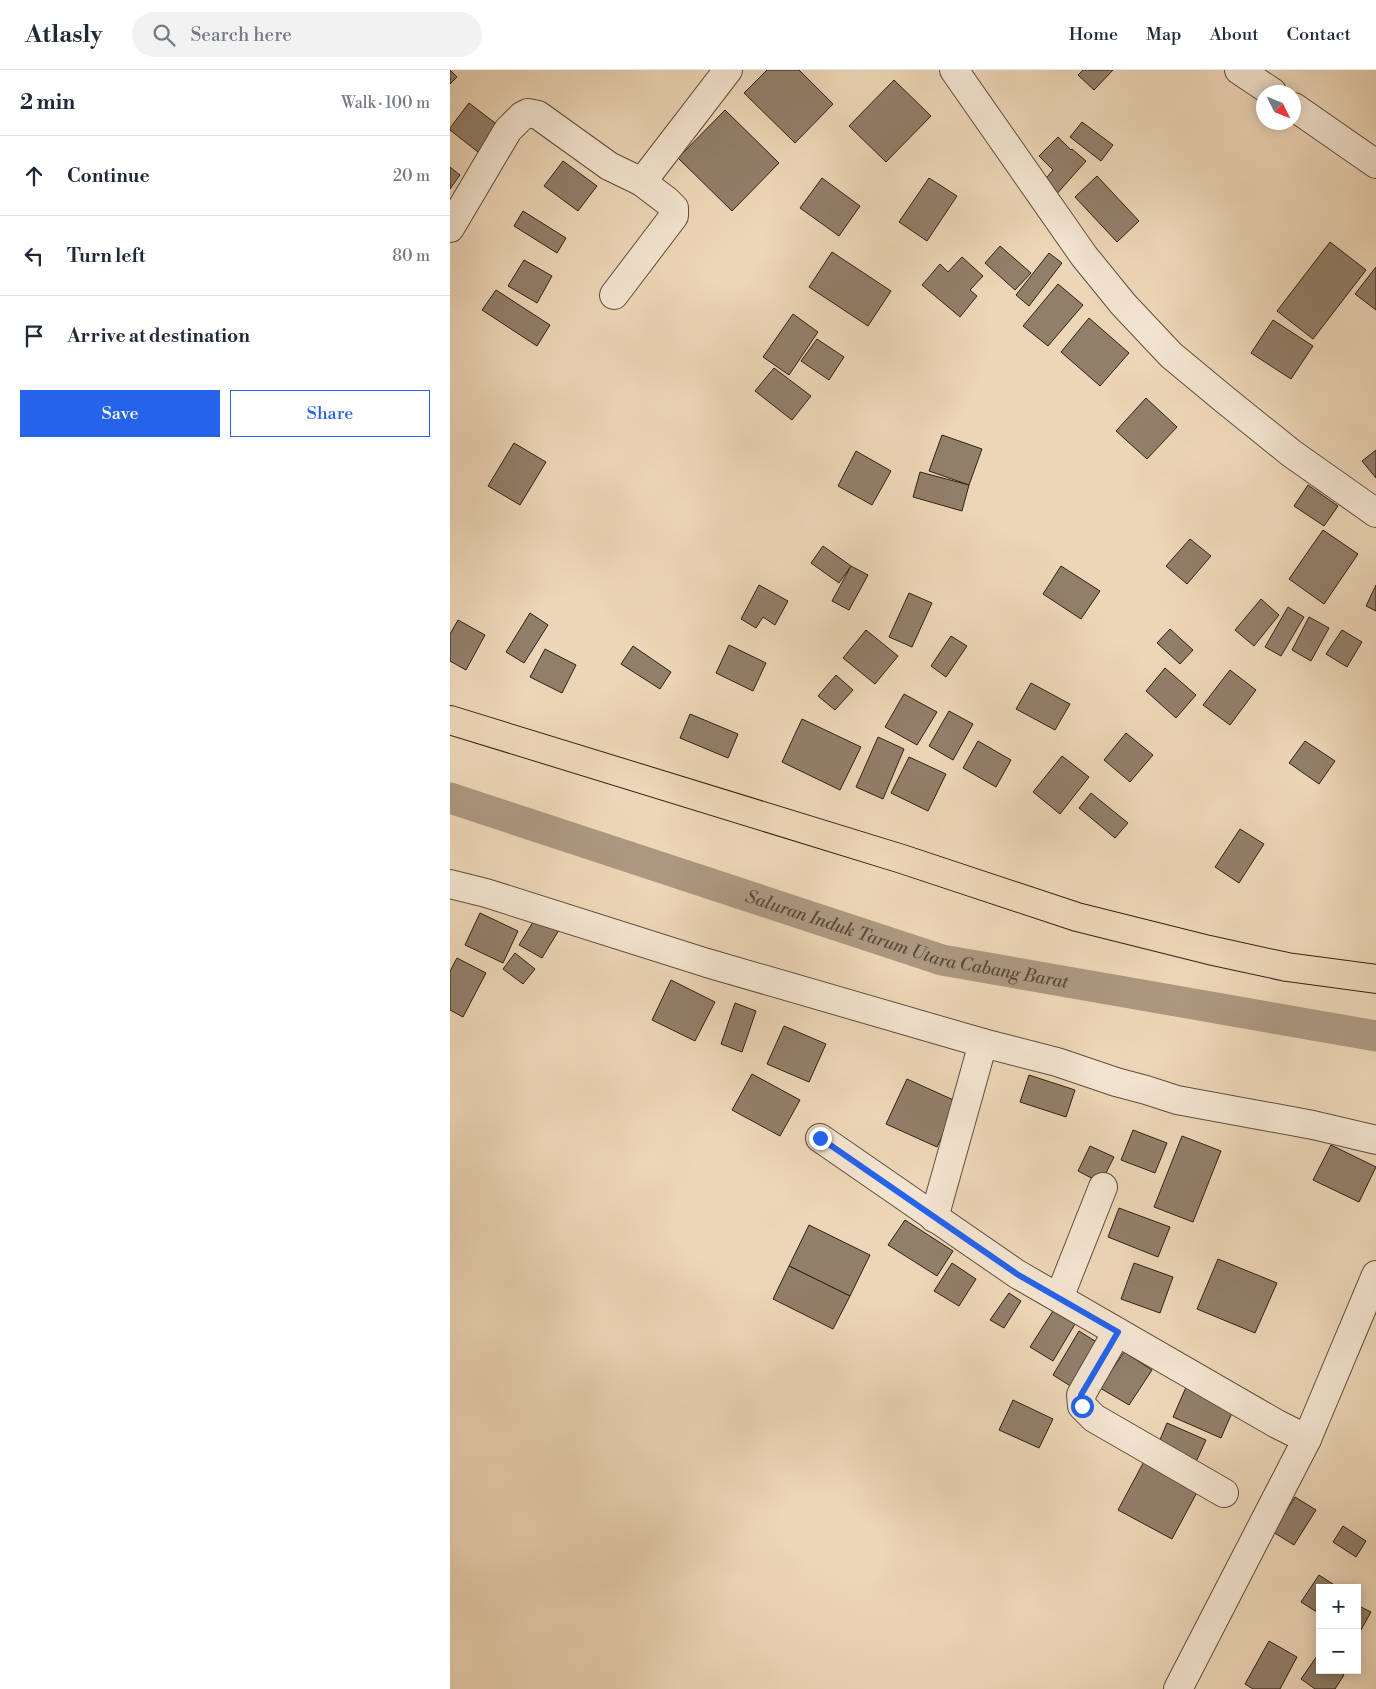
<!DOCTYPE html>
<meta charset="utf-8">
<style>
:root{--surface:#fff;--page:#f2f2f3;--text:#1f2937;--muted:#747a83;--line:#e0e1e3;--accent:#2563eb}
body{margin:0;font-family:"Libre Bodoni",serif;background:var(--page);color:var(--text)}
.controls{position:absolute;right:15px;bottom:15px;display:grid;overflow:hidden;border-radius:0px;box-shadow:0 2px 12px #0003}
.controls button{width:45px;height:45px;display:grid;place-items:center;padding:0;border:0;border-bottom:1px solid var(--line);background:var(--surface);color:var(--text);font:25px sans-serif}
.compass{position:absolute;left:806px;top:15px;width:45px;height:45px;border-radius:50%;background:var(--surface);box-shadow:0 2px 12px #0003;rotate:133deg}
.stop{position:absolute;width:15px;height:15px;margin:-11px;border:4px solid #2563eb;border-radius:50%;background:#fff}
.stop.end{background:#2563eb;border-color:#fff;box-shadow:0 1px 5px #0008}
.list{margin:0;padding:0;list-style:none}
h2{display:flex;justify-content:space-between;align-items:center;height:65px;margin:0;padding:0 20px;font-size:21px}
h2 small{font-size:16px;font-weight:400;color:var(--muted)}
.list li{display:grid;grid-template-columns:32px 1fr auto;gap:15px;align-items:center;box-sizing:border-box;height:80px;padding:0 20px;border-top:1px solid var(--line)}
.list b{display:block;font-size:19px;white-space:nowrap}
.list em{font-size:16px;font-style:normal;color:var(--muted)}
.actions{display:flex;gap:10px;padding:15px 20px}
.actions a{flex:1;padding:11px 0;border:1px solid var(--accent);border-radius:0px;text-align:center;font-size:18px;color:var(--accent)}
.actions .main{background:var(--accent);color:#fff}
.icon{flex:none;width:28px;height:28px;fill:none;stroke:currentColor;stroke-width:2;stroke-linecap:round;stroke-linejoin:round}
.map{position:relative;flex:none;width:926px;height:1619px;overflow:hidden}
header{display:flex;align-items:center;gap:30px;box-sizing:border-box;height:70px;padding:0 25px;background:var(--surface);border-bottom:1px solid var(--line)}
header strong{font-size:24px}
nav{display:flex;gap:28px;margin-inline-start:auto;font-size:18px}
.search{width:350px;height:45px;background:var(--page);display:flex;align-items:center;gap:12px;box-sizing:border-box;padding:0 18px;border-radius:28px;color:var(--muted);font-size:19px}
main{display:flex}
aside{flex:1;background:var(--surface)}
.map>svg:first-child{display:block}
</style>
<header>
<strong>Atlasly</strong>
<div class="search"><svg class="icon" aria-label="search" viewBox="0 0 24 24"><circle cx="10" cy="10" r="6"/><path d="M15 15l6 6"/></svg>Search here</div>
<nav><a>Home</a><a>Map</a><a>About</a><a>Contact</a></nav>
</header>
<main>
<aside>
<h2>2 min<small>Walk · 100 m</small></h2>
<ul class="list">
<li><svg class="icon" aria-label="ahead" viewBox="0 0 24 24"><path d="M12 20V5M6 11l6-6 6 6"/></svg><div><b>Continue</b></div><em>20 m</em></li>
<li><svg class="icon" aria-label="left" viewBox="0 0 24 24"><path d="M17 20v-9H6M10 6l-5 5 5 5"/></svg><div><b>Turn left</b></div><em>80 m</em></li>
<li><svg class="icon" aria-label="arrive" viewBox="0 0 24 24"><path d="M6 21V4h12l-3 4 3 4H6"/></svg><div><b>Arrive at destination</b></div></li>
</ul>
<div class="actions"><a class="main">Save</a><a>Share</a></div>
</aside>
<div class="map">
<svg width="926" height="1619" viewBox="0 0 926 1619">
<rect width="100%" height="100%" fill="#edd6b7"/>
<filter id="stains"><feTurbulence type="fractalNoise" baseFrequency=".004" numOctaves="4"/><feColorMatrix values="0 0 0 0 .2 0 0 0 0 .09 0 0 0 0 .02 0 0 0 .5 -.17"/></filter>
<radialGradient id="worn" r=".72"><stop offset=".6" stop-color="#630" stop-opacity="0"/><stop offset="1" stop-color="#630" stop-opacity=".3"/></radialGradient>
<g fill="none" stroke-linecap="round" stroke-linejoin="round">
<path stroke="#ac9880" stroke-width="31" id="s1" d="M 0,728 L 492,890 L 926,966"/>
</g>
<g fill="#927f6a" stroke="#2f2016">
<polygon points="0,0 7,7 0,14"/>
<polygon points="317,0 349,0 383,34 345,73 294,23"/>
<polygon points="633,0 663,0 644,20 628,5"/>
<polygon points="444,10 481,46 436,92 399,56"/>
<polygon points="19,33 49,56 28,82 0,60 0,58"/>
<polygon points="275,40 329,93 282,141 228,88"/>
<polygon points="632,52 663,75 651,91 620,67"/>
<polygon points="608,67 621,80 622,79 636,91 605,126 592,113 603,100 589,86"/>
<polygon points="113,91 147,116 128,141 94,116"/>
<polygon points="0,97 10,105 0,119"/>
<polygon points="647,106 689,151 667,172 625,127"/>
<polygon points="372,108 410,136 389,166 350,138"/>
<polygon points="479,108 507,126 477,171 449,152"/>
<polygon points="73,141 116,168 107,183 64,156"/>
<polygon points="880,172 916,200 863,269 827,241"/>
<polygon points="550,176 581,203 565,220 535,193"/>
<polygon points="382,182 441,221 418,256 359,217"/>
<polygon points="599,183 612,193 579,236 566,225"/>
<polygon points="512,187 533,206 520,220 527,226 510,247 472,215 490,194 498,202"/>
<polygon points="74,190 102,206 87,233 58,216"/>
<polygon points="926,197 926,240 905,224"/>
<polygon points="608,214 633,235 598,276 573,256"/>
<polygon points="46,220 100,255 87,276 32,240"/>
<polygon points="343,244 368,262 339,305 313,287"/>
<polygon points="639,248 679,283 650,316 611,282"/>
<polygon points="823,250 863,276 841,309 801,283"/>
<polygon points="367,269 394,287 379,310 351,291"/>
<polygon points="324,298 361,326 342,350 305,321"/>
<polygon points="696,328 727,357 697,389 666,361"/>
<polygon points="492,365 532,379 519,415 479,401"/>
<polygon points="64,373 96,392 70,435 38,416"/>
<polygon points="926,380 926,408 912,391"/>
<polygon points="406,381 441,401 422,435 388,416"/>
<polygon points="470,402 519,415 512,441 463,427"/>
<polygon points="858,415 888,436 874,456 844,436"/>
<polygon points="873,460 908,484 874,534 839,509"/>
<polygon points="740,469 761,486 737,514 716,496"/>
<polygon points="373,476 401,496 389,513 361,493"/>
<polygon points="401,496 418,505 399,540 382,531"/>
<polygon points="611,496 650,521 631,549 593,524"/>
<polygon points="309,515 338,531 325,555 313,547 306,558 291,549"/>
<polygon points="926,515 926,541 916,536"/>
<polygon points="459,523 482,533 462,577 439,567"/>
<polygon points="811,529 829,545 804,576 785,560"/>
<polygon points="838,537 854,547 831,586 815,577"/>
<polygon points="80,543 98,555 74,593 56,582"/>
<polygon points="859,547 879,558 861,591 842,580"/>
<polygon points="8,550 35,565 16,600 0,591 0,564"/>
<polygon points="720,559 743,580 730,594 707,573"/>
<polygon points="416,560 448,586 425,614 393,588"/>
<polygon points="892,560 912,572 897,597 876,584"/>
<polygon points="501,566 517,576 496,607 481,596"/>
<polygon points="279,575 316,593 303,621 266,603"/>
<polygon points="183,576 221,602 210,619 171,594"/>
<polygon points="95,579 126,595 112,623 80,607"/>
<polygon points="715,598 746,625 726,648 696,621"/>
<polygon points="780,600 806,620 780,655 753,635"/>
<polygon points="386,605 403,620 385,640 368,626"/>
<polygon points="581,613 620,634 605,660 566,639"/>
<polygon points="454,624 487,642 467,675 435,657"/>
<polygon points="499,641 523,654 503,690 479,676"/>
<polygon points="240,644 288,664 278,688 230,668"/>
<polygon points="352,649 411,677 390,720 332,692"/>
<polygon points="676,663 703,685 680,712 654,690"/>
<polygon points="428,667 454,679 433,729 406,717"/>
<polygon points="528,671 561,690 546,717 513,698"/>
<polygon points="855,671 885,691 869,714 839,693"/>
<polygon points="612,686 639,707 610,744 583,722"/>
<polygon points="459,687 496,704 478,741 441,723"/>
<polygon points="641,723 678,753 665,768 629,738"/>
<polygon points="790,759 814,774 789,813 765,797"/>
<polygon points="30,843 68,861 53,893 15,875"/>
<polygon points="86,847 109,860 92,888 69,875"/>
<polygon points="65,883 85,899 73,914 53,899"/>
<polygon points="7,888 36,903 13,947 0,940 0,901"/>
<polygon points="221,910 265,932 245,971 202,950"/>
<polygon points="285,933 306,941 292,982 271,974"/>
<polygon points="334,956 376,974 359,1012 317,994"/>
<polygon points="302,1004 350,1030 330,1066 282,1040"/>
<polygon points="579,1005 625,1020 616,1047 570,1032"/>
<polygon points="457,1009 508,1032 487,1077 436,1054"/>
<polygon points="683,1060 717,1073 705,1103 671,1090"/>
<polygon points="732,1066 771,1081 743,1152 704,1137"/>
<polygon points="881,1075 926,1097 909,1132 863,1110"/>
<polygon points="640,1076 664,1087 651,1113 628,1101"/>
<polygon points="669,1138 720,1157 708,1187 658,1167"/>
<polygon points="455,1150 503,1181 487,1206 438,1175"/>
<polygon points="359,1155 420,1185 400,1226 339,1196"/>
<polygon points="768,1189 827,1213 805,1263 747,1239"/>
<polygon points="502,1193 526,1209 509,1236 484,1221"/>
<polygon points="684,1193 723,1207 710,1243 671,1229"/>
<polygon points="339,1196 400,1226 383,1259 323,1229"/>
<polygon points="559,1223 571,1231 554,1258 540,1250"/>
<polygon points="603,1241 625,1254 603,1291 580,1277"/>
<polygon points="629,1261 648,1273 622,1317 603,1305"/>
<polygon points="674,1282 702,1300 679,1335 650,1318"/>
<polygon points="737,1315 785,1336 771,1368 723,1347"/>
<polygon points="563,1330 603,1349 589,1378 549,1360"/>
<polygon points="717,1353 756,1370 745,1394 707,1377"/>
<polygon points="698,1384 752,1413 722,1469 668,1440"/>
<polygon points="845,1427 866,1440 844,1475 823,1462"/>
<polygon points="893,1456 916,1471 906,1487 883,1472"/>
<polygon points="869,1505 889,1518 870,1518 870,1544 851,1532"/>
<polygon points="907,1535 921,1542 908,1565 907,1565"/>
<polygon points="819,1571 847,1587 830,1619 803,1619 795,1614"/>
<polygon points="867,1586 870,1588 870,1600 888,1600 894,1605 885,1619 865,1619 851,1609"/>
</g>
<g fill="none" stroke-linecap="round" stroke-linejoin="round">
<defs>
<g id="street">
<polyline points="504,0 634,186 673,234 721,285 774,329 841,383 926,443"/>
<polyline points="789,0 822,22"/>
<polyline points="844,37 926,94"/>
<polyline points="0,158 58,60 72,46 78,43 88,45 159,96 192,112 278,0"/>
<polyline points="164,225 224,146 224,138 217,131 192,112"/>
<polyline points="0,814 36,823 257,893 533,973 607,992 666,1012 696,1020 727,1030 863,1055 926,1070"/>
<polyline points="370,1068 567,1204 827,1354 857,1369"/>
<polyline points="484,1148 533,973"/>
<polyline points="609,1228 653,1117"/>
<polyline points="667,1262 631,1325 632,1336 644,1348 774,1423"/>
<polyline points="728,1619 857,1369 926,1205"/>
</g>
<polyline id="primary" points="0,650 452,789 627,847 759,880 837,897 926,909"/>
</defs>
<use href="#street" stroke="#5e4e3e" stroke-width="30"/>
<use href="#primary" stroke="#2f2016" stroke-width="30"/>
<use href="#street" stroke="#f3e4d0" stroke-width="28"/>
<use href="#primary" stroke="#edd6b7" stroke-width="28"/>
</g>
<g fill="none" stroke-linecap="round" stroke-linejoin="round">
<polyline stroke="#2563eb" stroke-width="6" points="370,1068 567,1204 668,1262 631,1325 632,1336"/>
</g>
<g text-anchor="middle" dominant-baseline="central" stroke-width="4" stroke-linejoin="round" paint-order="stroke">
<g font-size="18" font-style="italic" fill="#5b4a3b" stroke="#f3e4d0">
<text stroke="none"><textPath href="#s1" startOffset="479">Saluran Induk Tarum Utara Cabang Barat</textPath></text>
</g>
</g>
<rect width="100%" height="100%" filter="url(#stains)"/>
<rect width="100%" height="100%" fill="url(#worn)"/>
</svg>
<div class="controls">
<button>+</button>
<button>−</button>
</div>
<svg class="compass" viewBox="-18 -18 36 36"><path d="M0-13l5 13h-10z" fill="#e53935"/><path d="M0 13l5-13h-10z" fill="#747a83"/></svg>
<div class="stop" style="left:632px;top:1336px"></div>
<div class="stop end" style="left:370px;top:1068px"></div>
</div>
</main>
